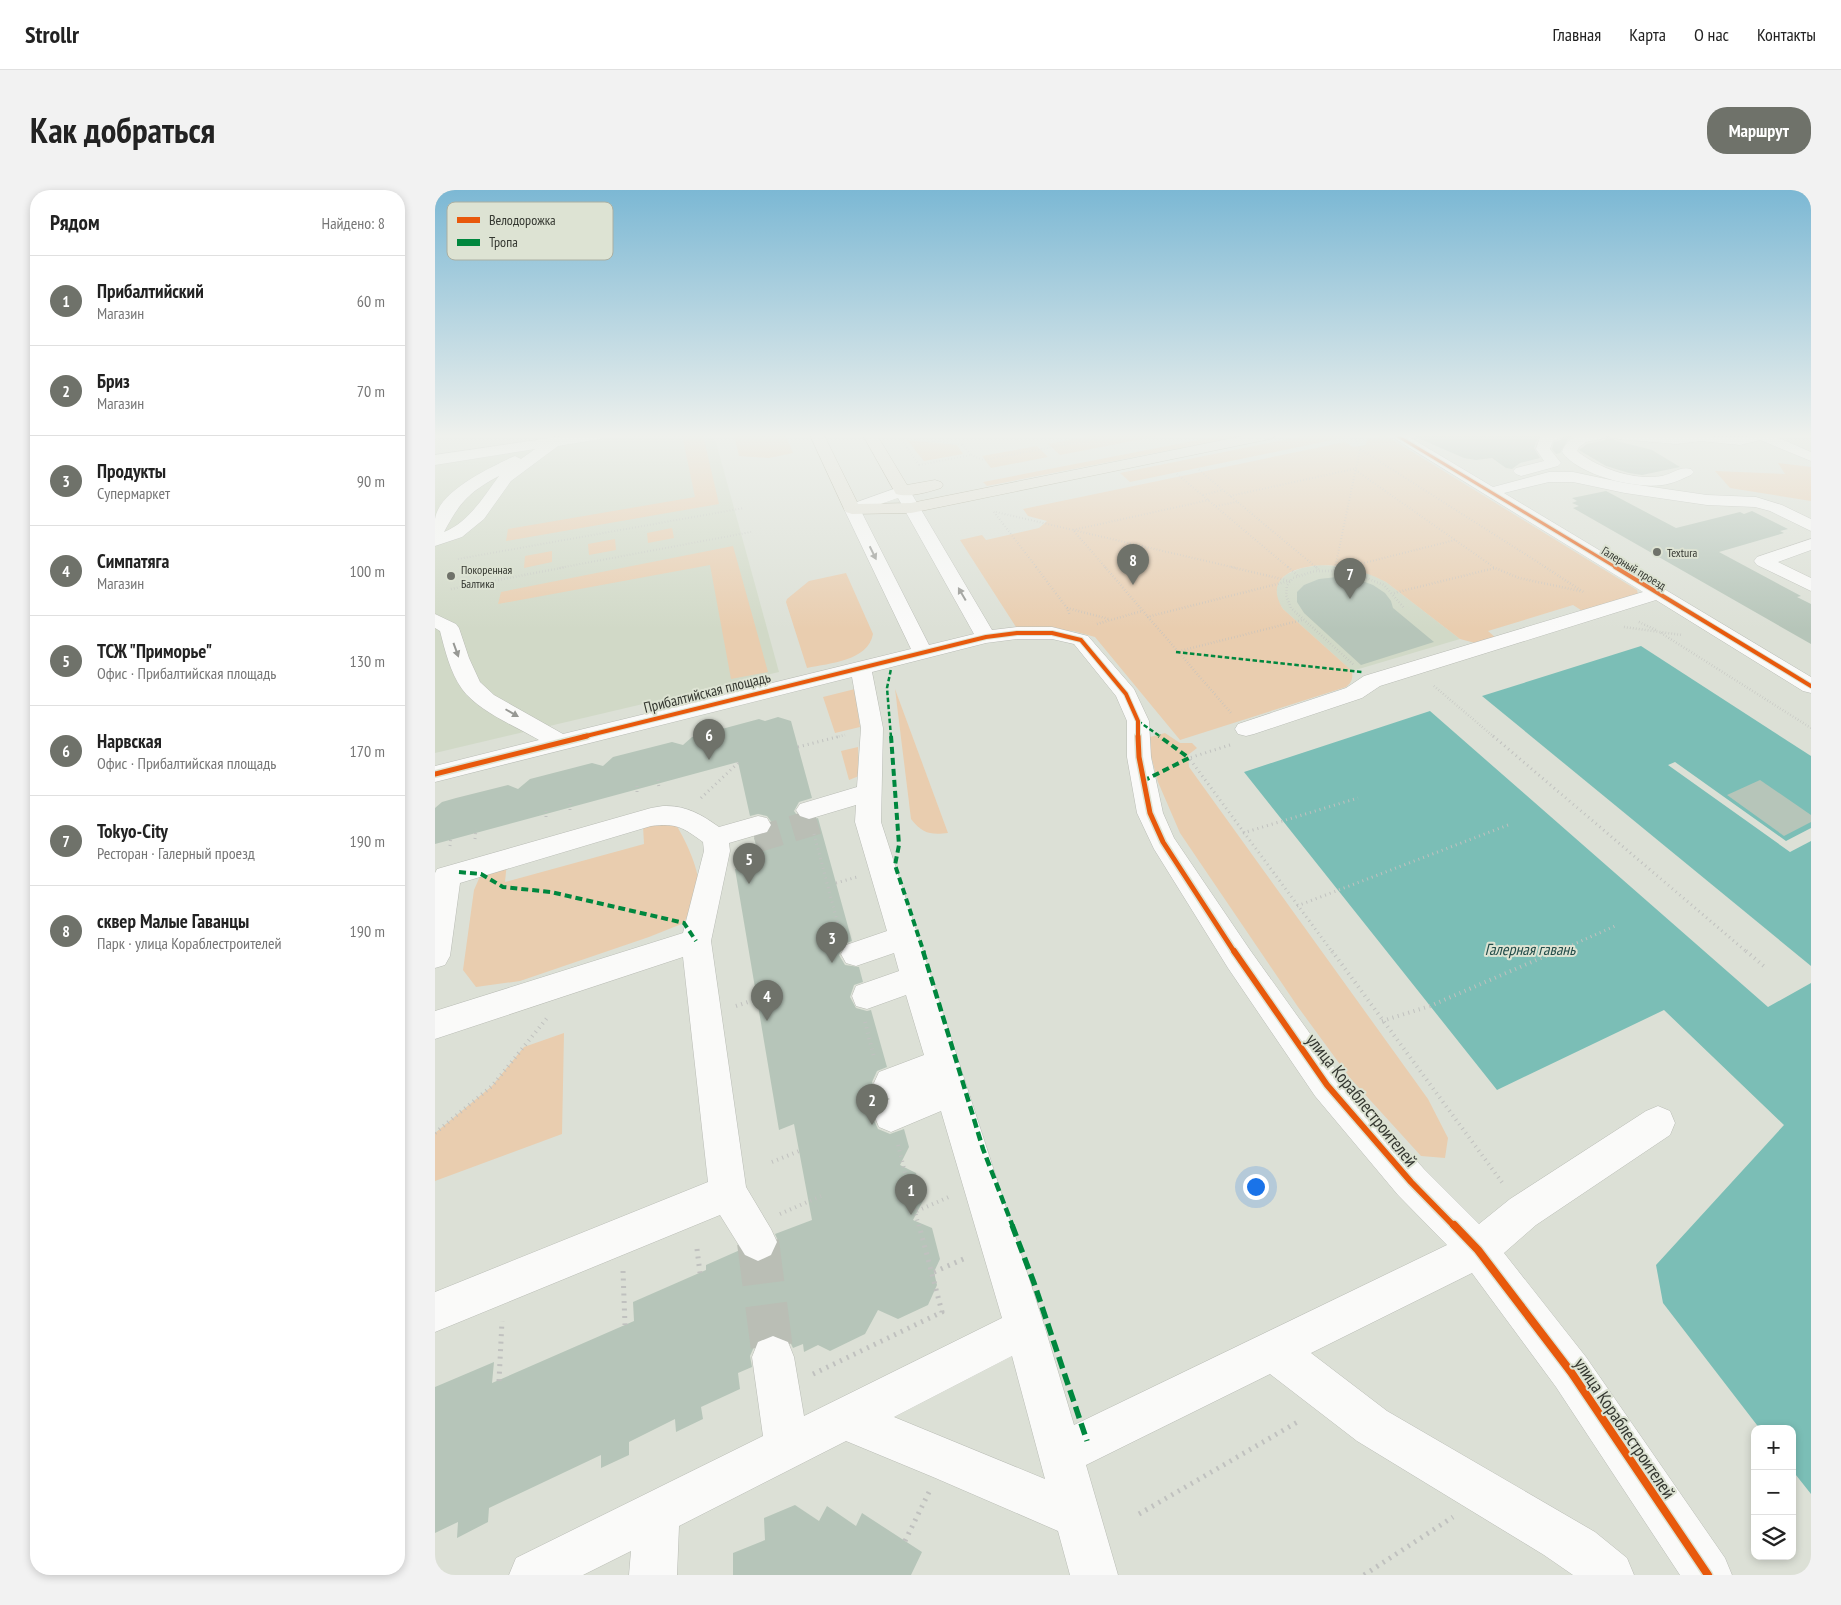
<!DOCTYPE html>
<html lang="ru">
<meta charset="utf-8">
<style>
:root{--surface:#fff;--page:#f2f2f2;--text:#222;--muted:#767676;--line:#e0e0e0;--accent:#6f726a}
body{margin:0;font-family:"PT Sans Narrow",sans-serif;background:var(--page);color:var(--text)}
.controls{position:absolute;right:15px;bottom:15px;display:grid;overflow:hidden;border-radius:10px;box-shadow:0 2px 8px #0003}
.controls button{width:45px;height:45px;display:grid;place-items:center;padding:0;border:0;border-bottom:1px solid var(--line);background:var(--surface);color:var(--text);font:25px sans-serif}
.you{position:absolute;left:820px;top:996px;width:18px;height:18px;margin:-12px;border:4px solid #fff;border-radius:50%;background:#1a73e8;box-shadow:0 0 0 8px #1a73e833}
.badge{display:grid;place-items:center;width:32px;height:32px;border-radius:50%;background:var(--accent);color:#fff;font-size:16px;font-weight:700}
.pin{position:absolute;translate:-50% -41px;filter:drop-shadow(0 1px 2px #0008)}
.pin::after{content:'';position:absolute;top:26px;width:18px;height:15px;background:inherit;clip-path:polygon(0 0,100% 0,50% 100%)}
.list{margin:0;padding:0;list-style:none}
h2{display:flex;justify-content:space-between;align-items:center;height:65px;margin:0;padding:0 20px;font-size:21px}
h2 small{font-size:16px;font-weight:400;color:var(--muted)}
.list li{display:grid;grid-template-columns:32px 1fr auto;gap:15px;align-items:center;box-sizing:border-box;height:90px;padding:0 20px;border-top:1px solid var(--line)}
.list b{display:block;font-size:19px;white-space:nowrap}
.list p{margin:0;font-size:16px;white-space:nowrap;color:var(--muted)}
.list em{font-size:16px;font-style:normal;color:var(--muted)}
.icon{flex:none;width:28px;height:28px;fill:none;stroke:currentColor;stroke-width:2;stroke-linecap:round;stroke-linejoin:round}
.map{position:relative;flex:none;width:1376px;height:1385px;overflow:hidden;border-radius:20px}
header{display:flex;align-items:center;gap:30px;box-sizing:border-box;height:70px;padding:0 25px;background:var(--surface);border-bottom:1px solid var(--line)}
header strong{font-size:24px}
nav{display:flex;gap:28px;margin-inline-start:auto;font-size:18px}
.intro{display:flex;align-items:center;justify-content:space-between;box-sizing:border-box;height:120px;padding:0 30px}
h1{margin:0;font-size:35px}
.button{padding:12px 22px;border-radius:20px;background:var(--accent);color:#fff;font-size:18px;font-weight:700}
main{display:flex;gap:30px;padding:0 30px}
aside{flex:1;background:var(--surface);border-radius:20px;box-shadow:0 2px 8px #0003}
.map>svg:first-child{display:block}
</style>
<header>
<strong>Strollr</strong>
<nav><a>Главная</a><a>Карта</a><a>О нас</a><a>Контакты</a></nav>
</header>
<div class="intro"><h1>Как добраться</h1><a class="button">Маршрут</a></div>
<main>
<aside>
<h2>Рядом<small>Найдено: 8</small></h2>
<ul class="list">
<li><span class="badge">1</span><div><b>Прибалтийский</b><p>Магазин</p></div><em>60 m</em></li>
<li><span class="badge">2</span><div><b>Бриз</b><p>Магазин</p></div><em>70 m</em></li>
<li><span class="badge">3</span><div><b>Продукты</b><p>Супермаркет</p></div><em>90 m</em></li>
<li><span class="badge">4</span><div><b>Симпатяга</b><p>Магазин</p></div><em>100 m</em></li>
<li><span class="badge">5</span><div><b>ТСЖ &quot;Приморье&quot;</b><p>Офис · Прибалтийская площадь</p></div><em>130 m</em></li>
<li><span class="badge">6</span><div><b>Нарвская</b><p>Офис · Прибалтийская площадь</p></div><em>170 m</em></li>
<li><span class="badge">7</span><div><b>Tokyo-City</b><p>Ресторан · Галерный проезд</p></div><em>190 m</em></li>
<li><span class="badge">8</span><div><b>сквер Малые Гаванцы</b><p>Парк · улица Кораблестроителей</p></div><em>190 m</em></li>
</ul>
</aside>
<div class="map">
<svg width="1376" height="1385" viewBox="0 0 1376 1385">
<rect width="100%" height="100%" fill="#dce0d6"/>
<g fill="#d1d9c7">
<polygon points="196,245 279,245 344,482 0,563 0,275"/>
<polygon points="885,375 902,376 937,385 951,392 1025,449 917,481 848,419 841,408 841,398 844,391 852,384 867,378"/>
</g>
<g fill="#e9cdaf">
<polygon points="247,245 268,245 284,314 71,351 73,339 260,307"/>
<polygon points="299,245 351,245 358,263 334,268 304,266"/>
<polygon points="660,245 728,245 625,265 613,254"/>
<polygon points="789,245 812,245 552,296 548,292"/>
<polygon points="873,245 921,245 695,292 685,283"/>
<path d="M 950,245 L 1202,400 L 1203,404 L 1149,422 L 1138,415 L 1053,441 L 1062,449 L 1040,453 L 1025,449 L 951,392 C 936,384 920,379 903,376 C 875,372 824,381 848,419 L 917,481 C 918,489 917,492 911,497 L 745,550 L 660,447 L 638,441 L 581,437 L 525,350 L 547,345 L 551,350 L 604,338 L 612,331 L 593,326 L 588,319 L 910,252 L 918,257 L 931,255 L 932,250 Z"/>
<polygon points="472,250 522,255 528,264 489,271"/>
<polygon points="602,256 613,267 556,278 547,266"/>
<polygon points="1343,273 1376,277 1376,311 1295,298 1280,281 1350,284"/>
<polygon points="237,338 239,348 213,353 212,343"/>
<polygon points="180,349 181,360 154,365 153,354"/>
<polygon points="298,356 333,482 296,489 275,375 63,414 66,402"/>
<polygon points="117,361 117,372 89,378 90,366"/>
<path d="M 411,383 L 438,444 C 433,471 395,473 372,478 L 351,412 L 352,409 L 374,391 Z"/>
<polygon points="420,499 425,537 400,543 388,507"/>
<path d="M 460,499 L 513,643 C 496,645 488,644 476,629 Z"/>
<polygon points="730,543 745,553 757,553 762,558 753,565 754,577 993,909 1013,948 1010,968 986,966 915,888 863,817 745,643 723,592 713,555 715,547"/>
<polygon points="423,557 424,586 414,590 406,561"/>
<path d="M 240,633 C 250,649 268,685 263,704 C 260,714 253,724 249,733 L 214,747 L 85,791 L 41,797 L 28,780 L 39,700 L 46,684 L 72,672 L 70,692 L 209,654 L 208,636 Z"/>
<polygon points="129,843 127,944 0,991 0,943 57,896 89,857"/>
</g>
<g fill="#7bbeb6">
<polygon points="1206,456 1376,566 1376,776 1047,506"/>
<polygon points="995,521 1333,817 1376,793 1376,1304 1357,1280 1357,1239 1325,1239 1228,1113 1221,1075 1349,935 1229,820 1062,900 809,582"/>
</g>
<polygon fill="#dce0d6" points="1240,572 1351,651 1376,638 1376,651 1355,662 1233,575"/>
<g fill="#b6c5b9">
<polygon points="976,245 1104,245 1099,258 1105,268 1085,273 1077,279 1071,278 1057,268 1041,270 1029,268"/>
<polygon points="1129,245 1141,245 1133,249 1125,263 1121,264 1117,259 1119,252 1126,250"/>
<polygon points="1174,245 1175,248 1182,251 1217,260 1245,277 1207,285 1194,283 1171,276 1144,260 1152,254 1170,250"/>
<polygon points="1171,301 1241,338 1305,322 1309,324 1317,321 1353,339 1345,341 1349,343 1284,362 1366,406 1362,407 1376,414 1376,454 1138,318 1144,316 1137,313 1142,311 1137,308"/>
<polygon points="902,387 922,389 938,395 950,403 956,411 958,418 999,452 926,475 869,423 862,412 862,402 869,395 884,389"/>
<polygon points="343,527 356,531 377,608 364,612 359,621 364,628 373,631 383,628 417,751 409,754 404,765 410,775 424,777 428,792 419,795 415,807 421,818 432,821 436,820 452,877 442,881 437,892 442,905 450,909 442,912 437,926 443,939 455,944 469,939 474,957 465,975 481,983 489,1009 478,1030 497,1038 505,1069 499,1082 502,1095 493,1115 463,1129 443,1120 430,1144 395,1161 383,1155 369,1162 368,1154 358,1158 354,1150 339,1144 322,1150 315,1166 317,1177 303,1183 305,1199 266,1217 268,1229 241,1242 240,1229 194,1252 194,1265 166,1278 166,1265 54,1318 53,1332 22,1348 23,1332 0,1343 0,1197 59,1172 57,1193 199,1131 198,1112 271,1080 271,1075 305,1060 309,1067 324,1073 338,1066 344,1053 340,1044 377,1030 359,934 344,940 300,679 321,672 320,667 324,666 319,648 333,644 338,634 332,626 323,624 315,626 303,572 0,654 0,618 7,612 21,608 73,595 83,599 95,589 157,573 168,576 178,567 237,552 248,555 257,547 324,529 330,531"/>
<polygon points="1325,590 1376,625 1376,632 1349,646 1292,605"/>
<polygon points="360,1315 384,1331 392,1316 421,1336 427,1323 487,1362 476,1385 298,1385 298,1363 330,1350 329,1328"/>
</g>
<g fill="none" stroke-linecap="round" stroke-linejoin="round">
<polyline stroke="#babeb5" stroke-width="26" stroke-dasharray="26 13" stroke-linecap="butt" points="320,650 383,631"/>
<polyline stroke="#babeb5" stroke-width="42" stroke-dasharray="42 21" stroke-linecap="butt" points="323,1052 338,1167"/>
<defs>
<g id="minor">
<path d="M 135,245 L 172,245 L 165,249 L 123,256 L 76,291 L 49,329 L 27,347 L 0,356 C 0,347 0,337 0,329 C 4,301 53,279 75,268 L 80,266 L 86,269 L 100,259 L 0,275 L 0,265 ZM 64,286 C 49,306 34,332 9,342 C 25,312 34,302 64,286 Z"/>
<polygon points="954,245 971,245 1058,297 1114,282 1138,282 1190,293 1272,305 1321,307 1347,315 1376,329 1376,341 1335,321 1320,317 1272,315 1190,303 1138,292 1114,292 1069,303 1376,487 1376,503 1368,501 1221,410 945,496 927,508 819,544 811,546 803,544 800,539 803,534 911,498 929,486 1208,402"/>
<polygon points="1106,245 1127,245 1125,248 1118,251 1115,259 1126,273 1123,276 1086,286 1081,284 1078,281 1081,278 1109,271 1101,259"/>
<path d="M 1172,245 L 1170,248 L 1151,252 L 1144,257 L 1142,261 C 1163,278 1199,291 1227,286 C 1237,284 1245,276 1256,279 L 1259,282 L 1256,285 C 1247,289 1237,294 1227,295 C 1200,299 1143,285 1127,262 C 1134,241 1154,245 1172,245 Z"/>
<polygon points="1176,245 1305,247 1337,245 1376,262 1376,271 1325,250 1305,255 1266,251 1241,254 1183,249"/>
<path d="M 467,296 L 473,298 L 475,301 L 557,440 L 582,437 L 617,437 L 653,446 L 699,499 L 714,531 L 716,567 L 728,623 L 739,648 L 815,760 L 904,884 L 989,979 L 1044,1034 L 1075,1009 L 1211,921 L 1223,916 L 1235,921 L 1240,933 L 1235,945 L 1101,1035 L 1069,1063 L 1151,1167 L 1290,1368 L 1297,1385 L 1245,1385 L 1121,1197 L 1037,1083 L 876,1163 L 952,1221 L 1160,1342 L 1192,1368 L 1199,1385 L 1138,1385 L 1109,1365 L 922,1251 L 835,1184 L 651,1275 L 683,1385 L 635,1385 L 623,1341 L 498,1287 L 411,1251 L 244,1336 L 242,1385 L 194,1385 L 196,1361 L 148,1385 L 74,1385 L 81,1368 L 328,1246 L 317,1167 L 323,1152 L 338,1146 L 353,1152 L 359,1167 L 369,1226 L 567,1128 L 506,921 L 456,942 L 444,937 L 439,925 L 444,913 L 455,909 L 444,904 L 439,893 L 444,882 L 489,865 L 471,805 L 432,819 L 421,816 L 417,806 L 421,796 L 464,781 L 459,763 L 421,776 L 411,773 L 406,764 L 411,755 L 452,741 L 420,632 L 421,615 L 374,629 L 365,626 L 361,620 L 365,614 L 422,597 L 426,538 L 417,487 L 0,592 L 0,576 L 104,550 C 80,536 43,521 27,499 C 15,482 10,460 5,441 L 0,438 L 0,424 L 21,434 L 24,438 L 34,468 L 45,492 L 59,505 L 128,544 L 476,459 L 409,319 L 411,316 ZM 463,308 L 539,444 L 494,455 L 426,321 ZM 582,449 L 617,449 L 639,454 L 681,506 L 692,531 L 692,567 L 702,623 L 719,659 L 793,778 L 880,906 L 963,1005 L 1012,1055 L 639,1235 L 610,1138 L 446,632 L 448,538 L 437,482 L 551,453 ZM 577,1166 L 610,1289 L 459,1227 Z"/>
<polygon points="1376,349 1376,360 1343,372 1376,388 1376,401 1322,375 1319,371 1322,367"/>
<path d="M 228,616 C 250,615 266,624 284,637 L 323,626 L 332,628 L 336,635 L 332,642 L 294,653 L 295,661 L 276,751 L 311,997 L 336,1039 L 342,1052 L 336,1065 L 323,1071 L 310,1065 L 285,1025 L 0,1142 L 0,1102 L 273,992 L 248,767 L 0,849 L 0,821 L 248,743 L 269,661 L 268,652 C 247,637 242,633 216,636 L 25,693 L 15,766 L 10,775 L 0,778 L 0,683 L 2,679 L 216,618 Z"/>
</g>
<g id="major">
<polygon points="375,245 389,245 423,314 476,313 813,245 842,245 835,249 476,323 417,324 411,322 409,319"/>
<path d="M 428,245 L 442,245 L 472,295 L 500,290 L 506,292 L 508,295 L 506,298 C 493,302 474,308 461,304 Z"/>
</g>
</defs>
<use href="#minor" stroke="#b9bcb5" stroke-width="1"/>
<use href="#major" stroke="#a19f89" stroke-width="1"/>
<g stroke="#c0c1bf" stroke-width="2" stroke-dasharray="0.5 2.5" stroke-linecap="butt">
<polyline points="463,245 484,275"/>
<polyline points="464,247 528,255"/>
<polyline points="921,248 925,259 1112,378"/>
<polyline points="536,265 548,270 681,245"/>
<polyline points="484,275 536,265 520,245"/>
<polyline points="764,280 882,378"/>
<polyline points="742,284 854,378"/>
<polyline points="768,305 788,300"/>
<polyline points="795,306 919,279 1060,378"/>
<polyline points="781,316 802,312"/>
<polyline points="559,322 602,378"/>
<polyline points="561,322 801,378"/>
<polyline points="23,369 309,318"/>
<polyline points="124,378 316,342"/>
<polyline points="671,378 638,340 774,310"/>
<polyline points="900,378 925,259"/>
<polyline points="909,378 1020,350"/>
<polyline points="1058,378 1061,378"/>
</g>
<g stroke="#c0c1bf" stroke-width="2.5" stroke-dasharray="0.5 2.5" stroke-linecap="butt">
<polyline points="601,377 632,418 635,426"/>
<polyline points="670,377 796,523"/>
<polyline points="796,377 855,391"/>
<polyline points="853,377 863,386"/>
<polyline points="881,377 884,380"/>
<polyline points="900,377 899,381 914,377"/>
<polyline points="1110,377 1150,403"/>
<polyline points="16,399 131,377"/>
<polyline points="959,403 1060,378 1084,388 1145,401"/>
<polyline points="632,418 674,429"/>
<polyline points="712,427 854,391"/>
<polyline points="1204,432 1221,440"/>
<polyline points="662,434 707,421"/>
<polyline points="1189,437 1247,445"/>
<polyline points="1226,443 1376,538"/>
<polyline points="741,462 867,430"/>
<polyline points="918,474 856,418 851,405 852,395 858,388 880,381 906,381 919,383 949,395 969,418"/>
<polyline points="999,496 1059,547"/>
<polyline points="401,547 410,545"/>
</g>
<g stroke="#c0c1bf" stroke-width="3" stroke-dasharray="1 4" stroke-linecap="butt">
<polyline points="1058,546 1313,763"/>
<polyline points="795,555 754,568 898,763"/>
<polyline points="363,557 406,546"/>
<polyline points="223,590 224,598"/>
<polyline points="202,596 202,604"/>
<polyline points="266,608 303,573"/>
<polyline points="135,614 135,623"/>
<polyline points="111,621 111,629"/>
<polyline points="808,643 923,608"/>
<polyline points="379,644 405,742"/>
<polyline points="40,649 41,639"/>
<polyline points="15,656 16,646"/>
<polyline points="401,693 422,687"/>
<polyline points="862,716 1073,635"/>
<polyline points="1119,763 1180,736"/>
</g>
<g stroke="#c0c1bf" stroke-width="4" stroke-dasharray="1 4.5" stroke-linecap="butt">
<polyline points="897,761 1069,995"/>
<polyline points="1311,761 1331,778"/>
<polyline points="301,816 322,809"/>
<polyline points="947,831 995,816 1122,761"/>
<polyline points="430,832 439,867"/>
<polyline points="0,943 57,896 112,828"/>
<polyline points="463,955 484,1037"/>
<polyline points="337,972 364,961"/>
<polyline points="482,1021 516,1006"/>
<polyline points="345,1024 386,1006"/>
</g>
<g stroke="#c0c1bf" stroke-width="5" stroke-dasharray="2 5.5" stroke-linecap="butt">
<polyline points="262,1059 265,1083"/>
<polyline points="188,1081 190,1135"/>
<polyline points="499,1082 533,1067"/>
<polyline points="378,1184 507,1122 484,1035"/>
<polyline points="64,1191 67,1131"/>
<polyline points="704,1324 866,1230"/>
<polyline points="470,1351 494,1302"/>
<polyline points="929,1385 1018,1327"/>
</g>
<use href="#minor" fill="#fafaf9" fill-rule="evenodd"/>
<use href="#major" fill="#e4e2d7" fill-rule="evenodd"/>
<g stroke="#00873e" stroke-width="2.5" stroke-dasharray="4.5 2.5" stroke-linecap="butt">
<polyline points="741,462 927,482"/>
<polyline points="703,531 726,547"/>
<polyline points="456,547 452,498 456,479"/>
</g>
<g stroke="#00873e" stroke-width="4" stroke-dasharray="7 4" stroke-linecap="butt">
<polyline points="456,546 464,655 460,675 489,763"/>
<polyline points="708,591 754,568 724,546"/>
<polyline points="24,682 46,684 68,697 116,702 249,733 261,751"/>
</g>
<polyline stroke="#00873e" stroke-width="4.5" stroke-dasharray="9 4.5" stroke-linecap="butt" points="488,761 548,959 578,1037"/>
<polyline stroke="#00873e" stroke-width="5.5" stroke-dasharray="12 5.5" stroke-linecap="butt" points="577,1035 599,1093 652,1251"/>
<defs>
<polyline id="cycleway-far4" points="961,245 1182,378"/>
<g id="cycleway-far3">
<polyline points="1180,377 1376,496"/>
<polyline points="147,547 551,447 582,443 617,443 646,450 691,504 703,531 703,547"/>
</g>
<g id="cycleway-far2">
<polyline points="703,546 704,567 715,623 728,652 800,763"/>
<polyline points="0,584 152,546"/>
</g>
<polyline id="cycleway-far1" points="799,761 892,895 976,992 1020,1037"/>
<polyline id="cycleway" points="1019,1035 1043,1060 1136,1182 1273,1385"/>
</defs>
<use href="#cycleway-far4" stroke="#dde3d3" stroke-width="5"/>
<use href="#cycleway-far3" stroke="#dde3d3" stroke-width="6"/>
<use href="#cycleway-far2" stroke="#dde3d3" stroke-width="8"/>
<use href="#cycleway-far1" stroke="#dde3d3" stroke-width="9"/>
<use href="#cycleway" stroke="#dde3d3" stroke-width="11"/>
<use href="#cycleway-far4" stroke="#e8590c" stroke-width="3"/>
<use href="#cycleway-far3" stroke="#e8590c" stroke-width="4"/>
<use href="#cycleway-far2" stroke="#e8590c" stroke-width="5"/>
<use href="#cycleway-far1" stroke="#e8590c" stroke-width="6"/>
<use href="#cycleway" stroke="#e8590c" stroke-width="8"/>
</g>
<defs><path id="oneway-solid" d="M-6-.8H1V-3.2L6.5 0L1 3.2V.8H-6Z" transform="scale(1.25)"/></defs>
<g fill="#979894">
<use href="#oneway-solid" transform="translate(438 363) rotate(64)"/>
<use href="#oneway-solid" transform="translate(527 404) rotate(-120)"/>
<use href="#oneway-solid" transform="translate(21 460) rotate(70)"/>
<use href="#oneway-solid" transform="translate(77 523) rotate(30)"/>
</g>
<linearGradient id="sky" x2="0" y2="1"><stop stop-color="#7cb8d4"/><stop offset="0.56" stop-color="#eff1ed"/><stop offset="1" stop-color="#eff1ed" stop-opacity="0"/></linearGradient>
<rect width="1376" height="439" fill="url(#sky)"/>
<g fill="#6f726a" stroke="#dde3d3" stroke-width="2">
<circle cx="1222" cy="362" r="5"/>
<circle cx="16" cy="386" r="5"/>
</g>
<g text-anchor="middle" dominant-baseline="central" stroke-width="4" stroke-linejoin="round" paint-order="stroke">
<g font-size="12" fill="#343730" stroke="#dde3d3" text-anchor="start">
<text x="1232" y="362">Textura</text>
<text x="26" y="379">Покоренная<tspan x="26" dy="14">Балтика</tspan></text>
</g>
<g font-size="12" fill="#343730" stroke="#dde3d3">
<text transform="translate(1199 378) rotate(31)">Галерный проезд</text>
</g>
<g font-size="15" fill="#343730" stroke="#dde3d3">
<text transform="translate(272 502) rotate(-14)">Прибалтийская площадь</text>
</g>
<g font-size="16" font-style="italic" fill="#234d4a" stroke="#dde3d3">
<text x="1095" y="759">Галерная гавань</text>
</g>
<g font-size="18" fill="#343730" stroke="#dde3d3">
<text transform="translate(927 910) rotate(51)">улица Кораблестроителей</text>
<text transform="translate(1190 1238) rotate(56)">улица Кораблестроителей</text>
</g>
</g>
<rect x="12" y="12" width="166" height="58" rx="8" fill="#dde3d3" stroke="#aaafa2" stroke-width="1"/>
<rect x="22" y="27" width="23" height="6" fill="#e8590c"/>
<rect x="22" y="49" width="23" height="7" fill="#00873e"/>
<g font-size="14" fill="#343730">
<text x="54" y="35">Велодорожка</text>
<text x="54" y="57">Тропа</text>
</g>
</svg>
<div class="controls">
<button>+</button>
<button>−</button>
<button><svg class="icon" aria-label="layers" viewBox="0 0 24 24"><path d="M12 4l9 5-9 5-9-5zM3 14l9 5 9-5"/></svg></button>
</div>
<div class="you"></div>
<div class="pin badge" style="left:476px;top:1025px">1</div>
<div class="pin badge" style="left:437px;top:935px">2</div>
<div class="pin badge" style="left:397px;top:773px">3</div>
<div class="pin badge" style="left:332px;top:831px">4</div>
<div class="pin badge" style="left:314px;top:694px">5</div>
<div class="pin badge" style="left:274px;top:570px">6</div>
<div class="pin badge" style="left:915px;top:409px">7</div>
<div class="pin badge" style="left:698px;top:395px">8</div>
</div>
</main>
